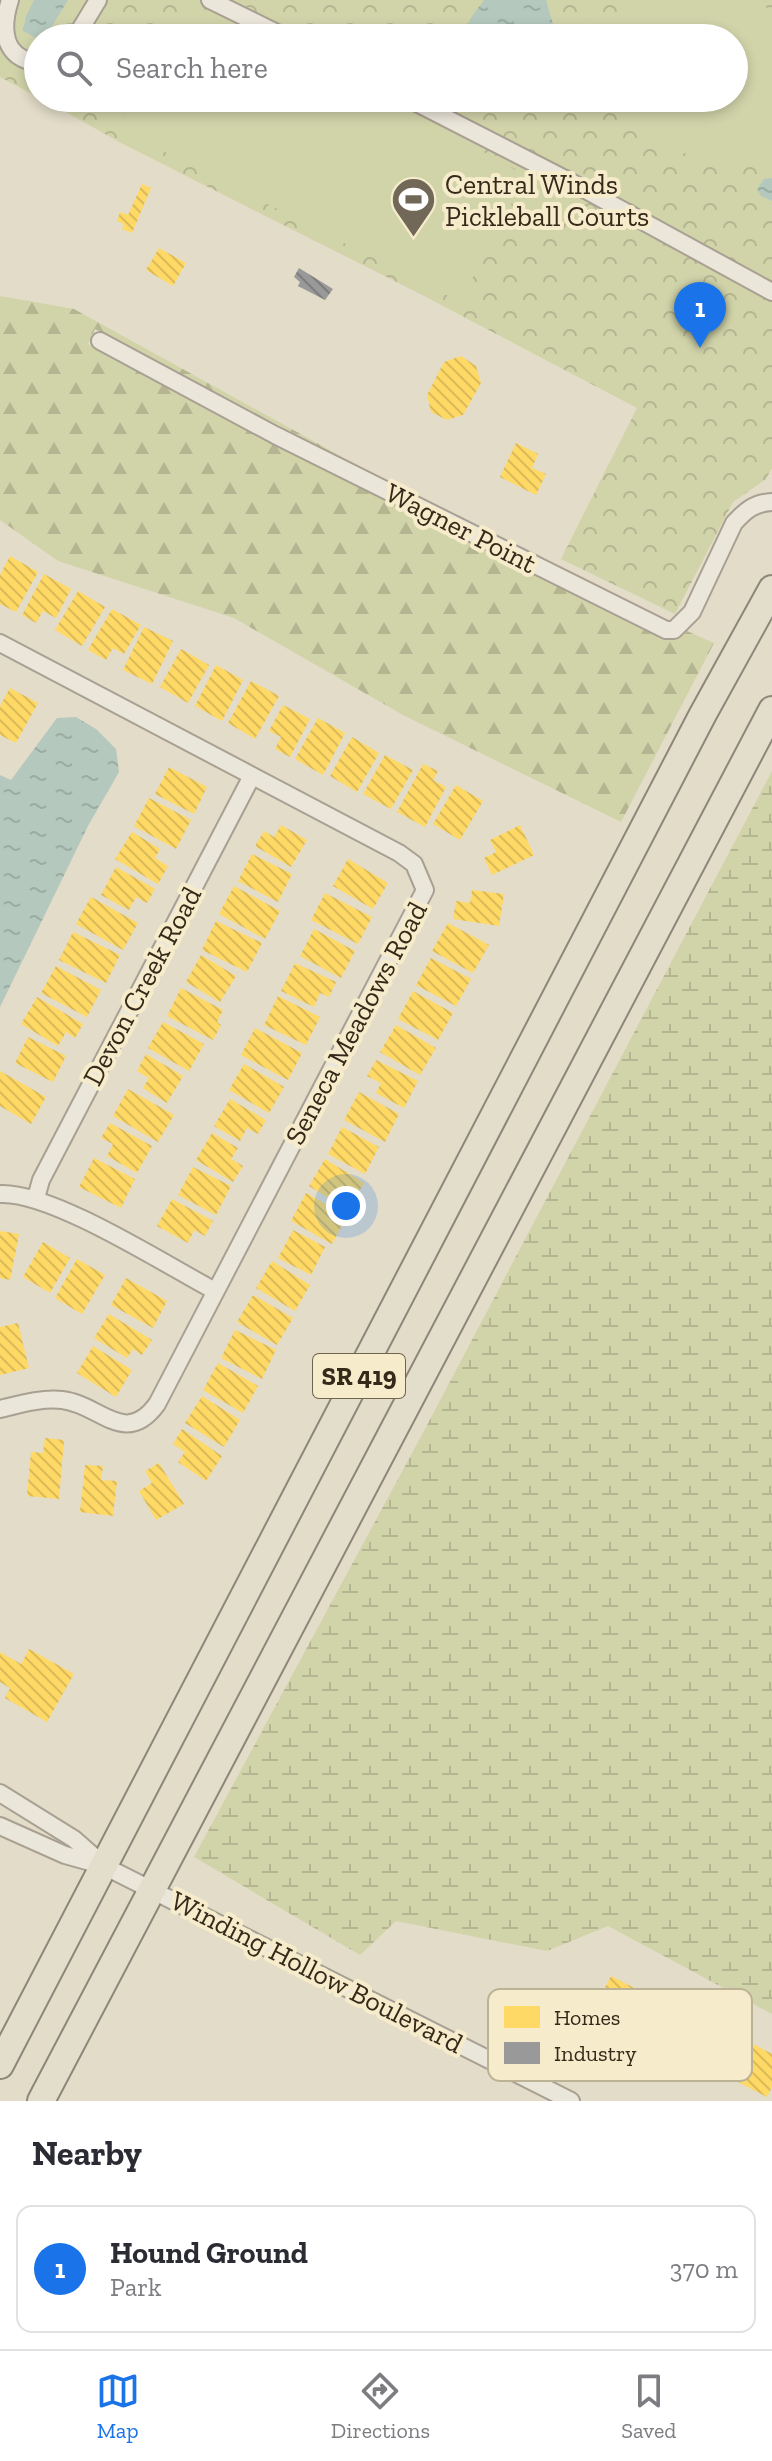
<!DOCTYPE html>
<style>
:root{--surface:#fff;--page:#f7f7f7;--text:#2b2b33;--muted:#7c7c81;--line:#e1e1e2;--accent:#1a73e8}
body{margin:0;font-family:"Zilla Slab",serif;background:var(--page);color:var(--text)}
.you{position:absolute;left:346px;top:1206px;width:28px;height:28px;margin:-20px;border:6px solid #fff;border-radius:50%;background:#1a73e8;box-shadow:0 0 0 12px #1a73e833}
.badge{display:grid;place-items:center;width:52px;height:52px;border-radius:50%;background:var(--accent);color:#fff;font-size:26px;font-weight:700}
.pin{position:absolute;translate:-50% -66px;filter:drop-shadow(0 2px 4px #0008)}
.pin::after{content:'';position:absolute;top:42px;width:28px;height:24px;background:inherit;clip-path:polygon(0 0,100% 0,50% 100%)}
.list{margin:0;padding:0;list-style:none}
h2{display:flex;justify-content:space-between;align-items:center;height:104px;margin:0;padding:0 32px;font-size:34px}
h2 small{font-size:26px;font-weight:400;color:var(--muted)}
.list li{display:grid;grid-template-columns:52px 1fr auto;gap:24px;align-items:center;box-sizing:border-box;height:128px;margin:0 16px 16px;padding:0 16px;border:2px solid var(--line);border-radius:16px}
.list b{display:block;font-size:30px;white-space:nowrap}
.list p{margin:0;font-size:26px;white-space:nowrap;color:var(--muted)}
.list em{font-size:26px;font-style:normal;color:var(--muted)}
.icon{flex:none;width:44px;height:44px;fill:none;stroke:currentColor;stroke-width:2;stroke-linecap:round;stroke-linejoin:round}
.map{position:relative;flex:none;width:772px;height:2101px;overflow:hidden}
.search{position:absolute;background:var(--surface);box-shadow:0 4px 12px #0003;left:24px;right:24px;top:24px;height:88px;display:flex;align-items:center;gap:20px;box-sizing:border-box;padding:0 28px;border-radius:44px;color:var(--muted);font-size:30px}
.sheet{height:248px;background:var(--surface)}
nav{display:flex;justify-content:space-around;align-items:center;box-sizing:border-box;height:112px;border-top:2px solid var(--line);background:var(--surface);font-size:22px;color:var(--muted)}
nav a{display:grid;justify-items:center;gap:4px}
nav .on{color:var(--accent)}
.map>svg:first-child{display:block}
</style>
<div class="map">
<svg width="772" height="2101" viewBox="0 0 772 2101">
<defs>
<pattern id="forest-firs" width="22" height="20" patternUnits="userSpaceOnUse" patternTransform="scale(2)"><rect width="22" height="20" fill="#d1d4a9"/><path d="M5 1l3.5 6h-7zM16 11l3.5 6h-7z" fill="#b4b691"/></pattern>
<pattern id="wetland-marsh" width="20" height="14" patternUnits="userSpaceOnUse" patternTransform="scale(2)"><rect width="20" height="14" fill="#d1d4a9"/><path d="M1 5h8M5 5V1M11 12h8M15 12V8" fill="none" stroke="#b4b691"/></pattern>
<pattern id="park-crowns" width="20" height="18" patternUnits="userSpaceOnUse" patternTransform="scale(2)"><rect width="20" height="18" fill="#d1d4a9"/><path d="M2 6a3 3 0 1 1 6 0M12 15a3 3 0 1 1 6 0" fill="none" stroke="#b4b691"/></pattern>
<pattern id="water-ripples" width="26" height="14" patternUnits="userSpaceOnUse" patternTransform="scale(2)"><rect width="26" height="14" fill="#b4c8bd"/><path d="M2 4q2-2 4 0t4 0M15 11q2-2 4 0t4 0" fill="none" stroke="#9baca2"/></pattern>
<pattern id="homes-back-hatch" width="6" height="6" patternUnits="userSpaceOnUse" patternTransform="scale(2)"><rect width="6" height="6" fill="#ffd966"/><path d="M-1 5l2 2M0 0l6 6M5-1l2 2" fill="none" stroke="#dbba58"/></pattern>
<pattern id="industry-back-hatch" width="6" height="6" patternUnits="userSpaceOnUse" patternTransform="scale(2)"><rect width="6" height="6" fill="#999"/><path d="M-1 5l2 2M0 0l6 6M5-1l2 2" fill="none" stroke="#7e7d7c"/></pattern>
</defs>
<rect width="100%" height="100%" fill="#e3dcc8"/>
<path fill="url(#forest-firs)" d="M 0,296 L 74,309 L 393,485 L 95,329 L 88,344 L 271,442 L 620,618 C 641,627 667,648 687,631 L 714,643 L 621,822 L 403,715 L 234,618 L 58,561 L 0,520 Z"/>
<polygon fill="url(#wetland-marsh)" points="772,771 772,2014 608,1926 547,1951 396,1921 360,1955 194,1857 425,1429"/>
<polygon fill="url(#park-crowns)" points="0,0 772,0 772,468 766,479 733,502 675,614 561,559 637,408 426,297 119,142 41,98 734,98 734,38 38,38 38,97 0,77"/>
<g fill="#d1d4a9">
<polygon points="183,0 268,38 164,38"/>
<path d="M 650,0 L 764,0 L 772,26 L 772,155 C 709,168 652,154 611,102 L 609,98 L 734,98 L 734,38 L 582,38 L 578,25 Z"/>
<polygon points="134,98 389,98 526,176 460,302 118,128"/>
</g>
<g fill="url(#water-ripples)">
<polygon points="34,0 68,0 48,33 38,39 23,31 26,16"/>
<path d="M 484,0 L 546,0 L 557,38 L 467,38 C 463,25 476,11 484,0 Z"/>
<polygon points="772,178 772,201 761,196 757,189 764,179"/>
<polygon points="76,717 96,729 116,749 119,772 88,826 0,1007 0,775 11,780 57,718"/>
</g>
<g fill="url(#homes-back-hatch)">
<polygon points="142,184 151,188 132,233 122,229 124,224 117,221 120,212 128,215"/>
<polygon points="159,248 186,263 173,286 146,270"/>
<polygon points="461,356 476,366 481,383 463,415 447,420 431,412 427,395 444,362"/>
<polygon points="516,443 538,454 532,468 546,474 536,495 500,477"/>
<polygon points="10,556 38,572 16,612 0,604 0,575"/>
<polygon points="44,574 71,589 56,618 43,611 36,623 22,615"/>
<polygon points="78,591 105,607 82,646 55,630"/>
<polygon points="112,609 141,625 124,654 113,648 106,660 88,650"/>
<polygon points="144,627 173,641 152,684 123,670"/>
<polygon points="181,649 209,665 188,703 160,687"/>
<polygon points="216,665 243,680 222,721 195,706"/>
<polygon points="251,681 279,696 255,739 228,723"/>
<polygon points="10,688 38,703 16,743 0,735 0,706"/>
<polygon points="283,705 310,719 290,757 275,749 281,737 269,731"/>
<polygon points="318,718 345,733 323,775 295,759"/>
<polygon points="352,737 379,753 357,792 330,776"/>
<polygon points="385,755 413,770 391,809 363,794"/>
<polygon points="423,764 438,771 433,780 446,787 425,827 397,812"/>
<polygon points="169,767 207,787 194,814 155,794"/>
<polygon points="456,785 483,801 460,840 433,824"/>
<polygon points="149,798 191,820 176,849 134,826"/>
<polygon points="281,825 307,840 291,867 255,846 264,831 274,837"/>
<polygon points="520,825 534,855 492,875 484,858 496,852 490,840"/>
<polygon points="132,832 160,849 155,858 168,866 158,884 115,859"/>
<polygon points="252,854 292,874 278,902 238,881"/>
<polygon points="348,859 388,883 373,909 333,886"/>
<polygon points="116,867 155,889 147,903 136,897 129,910 101,895"/>
<polygon points="234,886 280,911 265,939 219,914"/>
<polygon points="472,890 504,894 499,926 453,919 456,901 470,903"/>
<polygon points="325,893 372,917 358,944 311,920"/>
<polygon points="91,897 138,923 123,950 76,924"/>
<polygon points="216,921 262,943 247,972 202,950"/>
<polygon points="448,923 489,945 473,973 432,951"/>
<polygon points="314,929 355,951 341,978 300,956"/>
<polygon points="73,932 120,955 106,983 59,960"/>
<polygon points="201,955 236,976 220,1002 186,982"/>
<polygon points="431,958 471,979 456,1006 416,985"/>
<polygon points="295,963 336,982 329,997 320,993 314,1007 281,991"/>
<polygon points="56,966 101,990 87,1017 41,993"/>
<polygon points="181,988 223,1010 217,1022 221,1025 213,1040 167,1016"/>
<polygon points="413,991 453,1013 438,1040 398,1019"/>
<polygon points="278,996 320,1017 306,1045 264,1025"/>
<polygon points="37,997 83,1024 75,1038 66,1032 58,1046 21,1024"/>
<polygon points="163,1022 204,1044 189,1071 148,1048"/>
<polygon points="396,1025 436,1048 420,1075 380,1052"/>
<polygon points="255,1028 302,1053 288,1080 241,1055"/>
<polygon points="28,1037 66,1056 53,1082 15,1063"/>
<polygon points="146,1054 183,1076 167,1103 143,1088 149,1078 137,1071"/>
<polygon points="376,1060 418,1081 404,1108 376,1093 381,1083 367,1076"/>
<polygon points="244,1064 284,1087 269,1113 229,1090"/>
<polygon points="0,1071 46,1097 31,1124 0,1106"/>
<polygon points="128,1089 174,1115 158,1142 113,1116"/>
<polygon points="359,1092 399,1114 385,1142 344,1120"/>
<polygon points="230,1099 266,1120 258,1134 247,1128 240,1141 214,1126"/>
<polygon points="110,1123 152,1146 137,1173 107,1156 113,1144 101,1138"/>
<polygon points="342,1127 379,1147 365,1174 328,1154"/>
<polygon points="212,1133 238,1148 231,1159 243,1166 233,1182 196,1160"/>
<polygon points="94,1158 135,1179 121,1208 79,1187"/>
<polygon points="325,1159 364,1183 348,1210 309,1186"/>
<polygon points="193,1167 231,1186 216,1215 178,1195"/>
<polygon points="306,1193 347,1216 332,1244 291,1221"/>
<polygon points="172,1199 213,1221 205,1236 194,1230 188,1243 157,1226"/>
<polygon points="293,1230 325,1247 311,1275 278,1258"/>
<polygon points="0,1231 19,1234 10,1280 0,1278"/>
<polygon points="43,1242 70,1258 50,1293 23,1277"/>
<polygon points="77,1259 105,1275 82,1314 55,1298"/>
<polygon points="272,1261 310,1285 295,1311 256,1288"/>
<polygon points="126,1278 167,1301 153,1328 111,1305"/>
<polygon points="253,1295 293,1318 277,1345 237,1322"/>
<polygon points="109,1314 152,1340 142,1355 133,1349 127,1358 94,1338"/>
<polygon points="18,1323 29,1368 0,1375 0,1327"/>
<polygon points="235,1330 276,1350 262,1379 221,1358"/>
<polygon points="93,1346 132,1370 116,1397 77,1373"/>
<polygon points="218,1363 258,1386 243,1413 203,1390"/>
<polygon points="202,1396 240,1420 224,1447 185,1423"/>
<polygon points="182,1429 222,1456 206,1481 178,1462 185,1452 173,1444"/>
<polygon points="45,1438 64,1440 59,1499 27,1496 31,1452 43,1453"/>
<polygon points="159,1463 184,1504 156,1520 139,1491 152,1483 145,1471"/>
<polygon points="85,1465 103,1466 101,1480 117,1481 113,1516 80,1512"/>
<polygon points="29,1649 74,1674 47,1722 5,1698 10,1688 0,1682 0,1652 21,1664"/>
<polygon points="611,1976 660,2001 639,2040 591,2014"/>
<polygon points="736,2035 772,2054 772,2087 767,2097 717,2071"/>
</g>
<polygon fill="url(#industry-back-hatch)" points="299,268 333,289 325,300 298,286 300,282 294,277"/>
<g fill="none" stroke-linecap="round" stroke-linejoin="round">
<defs>
<g id="minor">
<path d="M 10,0 C 1,28 2,58 38,63"/>
<polyline points="210,0 287,38"/>
<polyline points="75,38 98,0"/>
<polyline points="407,98 571,182 772,292"/>
<path d="M 100,341 L 275,435 L 666,630 L 674,630 L 692,612 L 734,523 C 746,510 754,503 772,502"/>
<path d="M 0,643 L 399,853 L 414,864 L 425,890 L 157,1404 C 125,1448 100,1404 62,1400 C 41,1398 21,1404 0,1409"/>
<path d="M 0,1194 C 51,1191 166,1265 215,1291"/>
<polyline points="36,1198 41,1180 252,776"/>
<polyline points="0,1793 74,1839 100,1862"/>
<polyline points="0,1826 65,1855 104,1866 571,2101"/>
</g>
<g id="primary">
<polyline points="0,2065 703,714 772,589"/>
<polyline points="41,2101 772,710"/>
</g>
</defs>
<use href="#minor" stroke="#a8a092" stroke-width="20"/>
<use href="#primary" stroke="#8d8679" stroke-width="30"/>
<use href="#minor" stroke="#ebe6da" stroke-width="16"/>
<use href="#primary" stroke="#e3ddcb" stroke-width="26"/>
</g>
<defs>
<symbol id="stadium-pin" viewBox="-11 -11 22 30"><path d="M0 17L-7.5 6A9.5 9.5 0 1 1 7.5 6Z" fill="#726857" stroke="#f6eccb"/><path d="M0-5a6.5 5 0 1 0 0 10a6.5 5 0 1 0 0-10ZM-3.5-1.8h7v3.6h-7Z" fill="#fff"/></symbol>
</defs>
<g fill-rule="evenodd">
<use href="#stadium-pin" x="388" y="174" width="51" height="69"/>
</g>
<g text-anchor="middle" dominant-baseline="central" stroke-width="8" stroke-linejoin="round" paint-order="stroke">
<rect fill="#f6eccb" stroke="#6f644f" stroke-width="2" x="313" y="1354" width="92" height="44" rx="6"/>
<g font-size="26" font-weight="bold" fill="#35291a">
<text x="359" y="1376">SR 419</text>
</g>
<g font-size="28" fill="#35291a" stroke="#f6eccb" text-anchor="start">
<text x="445" y="184">Central Winds<tspan x="445" dy="32">Pickleball Courts</tspan></text>
</g>
<g font-size="28" fill="#35291a" stroke="#f6eccb">
<text transform="translate(461 528) rotate(27)">Wagner Point</text>
<text transform="translate(142 986) rotate(-62)">Devon Creek Road</text>
<text transform="translate(356 1023) rotate(-62)">Seneca Meadows Road</text>
<text transform="translate(317 1972) rotate(27)">Winding Hollow Boulevard</text>
</g>
</g>
<rect x="488" y="1989" width="264" height="92" rx="12" fill="#f6eccb" stroke="#bcb296" stroke-width="2"/>
<rect x="504" y="2006" width="36" height="22" fill="#ffd966"/>
<rect x="504" y="2042" width="36" height="22" fill="#999"/>
<g font-size="22" fill="#35291a">
<text x="554" y="2025">Homes</text>
<text x="554" y="2061">Industry</text>
</g>
</svg>
<div class="you"></div>
<div class="pin badge" style="left:700px;top:348px">1</div>
<div class="search"><svg class="icon" aria-label="search" viewBox="0 0 24 24"><circle cx="10" cy="10" r="6"/><path d="M15 15l6 6"/></svg>Search here</div>
</div>
<section class="sheet">
<h2>Nearby<small></small></h2>
<ul class="list">
<li><span class="badge">1</span><div><b>Hound Ground</b><p>Park</p></div><em>370 m</em></li>
</ul>
</section>
<nav>
<a class="on"><svg class="icon" aria-label="map" viewBox="0 0 24 24"><path d="M3 6l6-2 6 2 6-2v14l-6 2-6-2-6 2zM9 4v14M15 6v14"/></svg>Map</a>
<a><svg class="icon" aria-label="directions" viewBox="0 0 24 24"><path d="M12 3l9 9-9 9-9-9zM9 14v-3h6M13 9l2 2-2 2"/></svg>Directions</a>
<a><svg class="icon" aria-label="saved" viewBox="0 0 24 24"><path d="M7 4h10v16l-5-4-5 4z"/></svg>Saved</a>
</nav>
